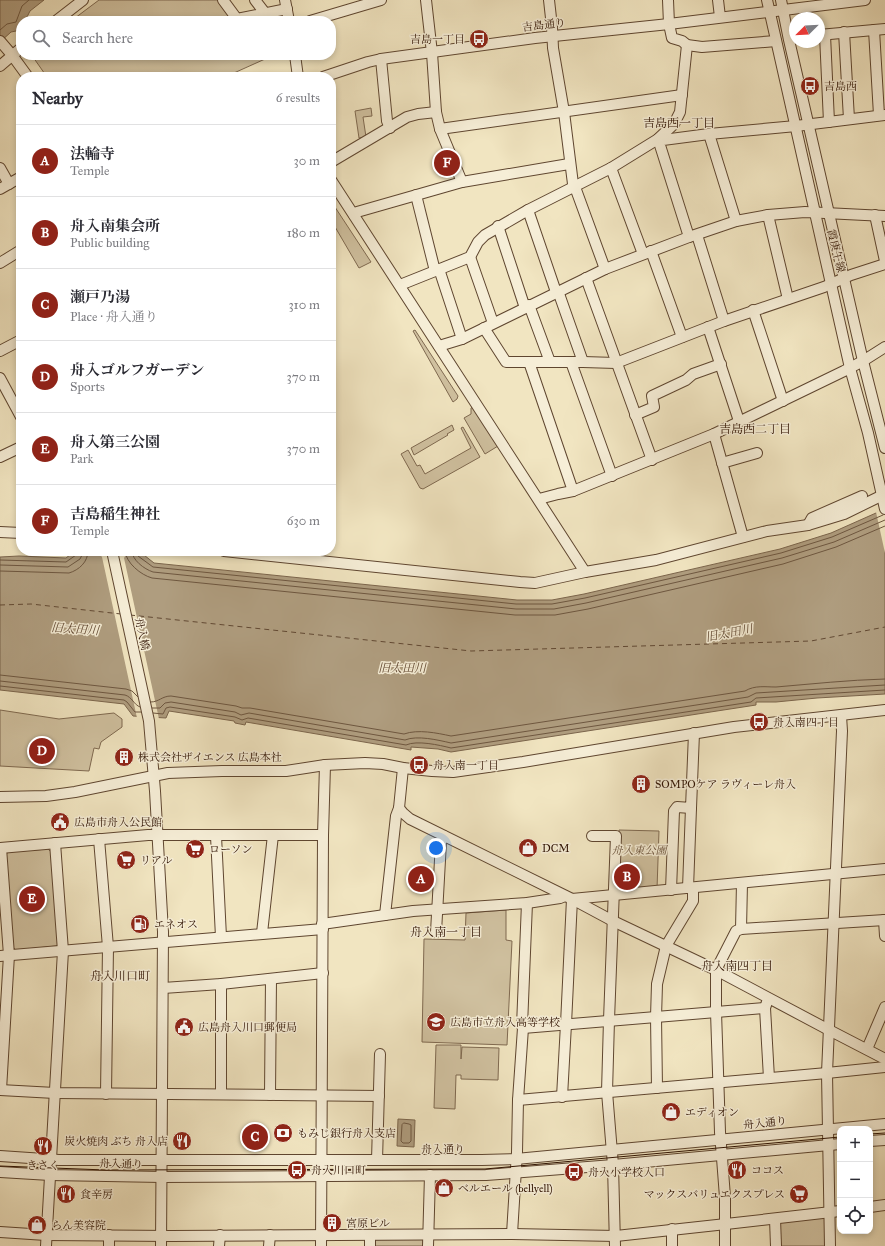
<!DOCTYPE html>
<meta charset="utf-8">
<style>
:root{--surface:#fff;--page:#f2f2f3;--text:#2b2b33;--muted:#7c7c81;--line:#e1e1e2;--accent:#8f2418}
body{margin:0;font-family:"IM FELL Great Primer","Noto Serif JP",serif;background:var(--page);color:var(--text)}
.controls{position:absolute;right:12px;bottom:12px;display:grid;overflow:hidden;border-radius:8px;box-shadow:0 2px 6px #0003}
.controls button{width:36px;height:36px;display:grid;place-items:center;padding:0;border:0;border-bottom:1px solid var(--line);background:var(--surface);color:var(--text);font:20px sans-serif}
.compass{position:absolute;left:789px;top:12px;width:36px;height:36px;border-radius:50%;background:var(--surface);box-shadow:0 2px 6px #0003;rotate:246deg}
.you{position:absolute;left:436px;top:848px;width:14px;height:14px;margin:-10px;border:3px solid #fff;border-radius:50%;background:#1a73e8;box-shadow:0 0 0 6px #1a73e833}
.badge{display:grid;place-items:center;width:26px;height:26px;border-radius:50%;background:var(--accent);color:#fff;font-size:13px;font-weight:700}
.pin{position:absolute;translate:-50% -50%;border:2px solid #fff;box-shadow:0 1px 4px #0006}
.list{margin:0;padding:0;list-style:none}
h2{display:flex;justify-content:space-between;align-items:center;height:52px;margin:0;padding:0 16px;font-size:17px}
h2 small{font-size:13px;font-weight:400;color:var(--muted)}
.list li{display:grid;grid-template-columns:26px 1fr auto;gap:12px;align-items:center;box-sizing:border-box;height:72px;padding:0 16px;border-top:1px solid var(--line)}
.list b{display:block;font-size:15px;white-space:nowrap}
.list p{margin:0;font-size:13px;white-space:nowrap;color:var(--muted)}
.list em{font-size:13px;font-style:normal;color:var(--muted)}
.icon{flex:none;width:22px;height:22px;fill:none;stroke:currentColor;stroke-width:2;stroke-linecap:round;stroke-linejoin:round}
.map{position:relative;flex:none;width:885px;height:1246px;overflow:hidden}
.search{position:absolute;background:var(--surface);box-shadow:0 2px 6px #0003;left:16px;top:16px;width:320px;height:44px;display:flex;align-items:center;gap:10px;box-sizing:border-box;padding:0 14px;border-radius:16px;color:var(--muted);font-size:15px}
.panel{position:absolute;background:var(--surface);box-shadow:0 2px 6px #0003;left:16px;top:72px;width:320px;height:484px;border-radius:16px}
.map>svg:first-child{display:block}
</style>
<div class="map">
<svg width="885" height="1246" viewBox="0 0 885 1246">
<rect width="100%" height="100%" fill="#f1e5c1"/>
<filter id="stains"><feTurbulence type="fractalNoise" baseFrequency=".005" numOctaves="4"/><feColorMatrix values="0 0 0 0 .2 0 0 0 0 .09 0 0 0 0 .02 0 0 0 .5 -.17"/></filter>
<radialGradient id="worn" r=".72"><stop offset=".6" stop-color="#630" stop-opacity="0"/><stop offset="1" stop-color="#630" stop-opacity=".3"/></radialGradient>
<g fill="#d0c1a0" stroke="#7f6950">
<polygon points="99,0 218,0 234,21 71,21"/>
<polygon points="34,55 274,55 225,77 47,77 33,57"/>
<polygon points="371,108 372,116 363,117 366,137 359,138 355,111"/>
<polygon points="331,201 371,262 359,268 331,220"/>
<polygon points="415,330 458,396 457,399 453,402 413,331"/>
<polygon points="474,406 498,446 485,454 464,418 471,414 471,408"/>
<polygon points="452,425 454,430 447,434 448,435 414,455 411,448"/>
<polygon points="463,427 480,457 423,489 420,488 401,454 408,450 417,466 420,465 425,474 471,448 461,428"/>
<polygon points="0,710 59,719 114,713 122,719 122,727 101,742 99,749 94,748 89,771 0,766"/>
<polygon points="619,830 659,831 657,889 633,891 633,867 618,867"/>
<polygon points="48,849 51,852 59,943 56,946 16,950 13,947 5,856 8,852"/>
<polygon points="506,910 506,940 512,941 507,1045 422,1042 424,939 465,940 466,913"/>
<polygon points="436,1045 461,1045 461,1059 462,1047 499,1048 498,1080 461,1079 461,1075 456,1075 455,1109 434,1108"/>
<polygon points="823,1215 826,1218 826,1246 778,1246 778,1224 780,1221"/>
<polygon points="376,1238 423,1238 426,1246 372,1246"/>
</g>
<g fill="#af9d7f" stroke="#7b654c">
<polygon points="0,0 44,0 30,11 25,21 21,21 21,30 11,32 0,42"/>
<polygon points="885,509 885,694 817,698 776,702 756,702 756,705 451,752 438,749 411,747 411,750 246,722 245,725 235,723 234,721 169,711 166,718 133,716 124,704 0,690 0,557 19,556 66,558 75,551 139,551 154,563 517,600 552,600 584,594 780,549 831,533"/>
<polygon points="398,1119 415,1120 414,1147 397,1146"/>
</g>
<g fill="#f1e5c1">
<polygon points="885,507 885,553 876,512"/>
<polygon points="97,551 128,551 124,558 159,719 137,718 102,557"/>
</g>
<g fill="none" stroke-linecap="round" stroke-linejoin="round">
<g stroke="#6e5740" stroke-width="1">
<polyline points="0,30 7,24 16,22 22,6 29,0"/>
<path d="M 125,551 C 126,563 141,575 152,578 L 515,615 L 555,615 L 588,609 L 783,564 L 836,547 L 885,526"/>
<path d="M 132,551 C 132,560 144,569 153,572 L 516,609 L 554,609 L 586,603 L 782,558 L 834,542 L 885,520"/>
<polyline points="137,551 138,556 153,567 516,604 552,604 585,598 781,553 832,537 883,515"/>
<polyline points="0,560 66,562 76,555 77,551"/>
<polyline points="0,565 68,567 80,559 82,555 82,551"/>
<path d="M 0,571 L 69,573 C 79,570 88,562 88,551"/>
<polyline points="0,675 126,689 132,691 138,697"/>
<path d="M 0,681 L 125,695 C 132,697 134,705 140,707"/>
<polyline points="0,686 124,700 127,702 135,712 141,712"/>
<path d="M 151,702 C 159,702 162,696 171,696 L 236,706 L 242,708 L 250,708 L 404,734 C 418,729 437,733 451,736 L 745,691 C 755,685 765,687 776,687 C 812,684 848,680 885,679"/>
<path d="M 152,708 L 160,708 L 165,703 L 171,702 L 235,712 L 241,715 L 249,713 L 405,740 C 417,735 438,740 451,743 L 748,697 L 756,693 L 885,685"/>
<path d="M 153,713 L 163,714 L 166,708 L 170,707 L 235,717 L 242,720 L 248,718 L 406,745 C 417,740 439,745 451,748 L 751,702 L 756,698 L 885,690"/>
<polygon points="404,1123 409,1124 411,1125 411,1141 409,1143 403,1143 401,1141 402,1125"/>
</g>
<g stroke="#624933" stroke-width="1" stroke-dasharray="5 4" stroke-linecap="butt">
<polyline points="0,605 31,604 121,614"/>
<polyline points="130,615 471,651 811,641 885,627"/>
</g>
<defs>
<g id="minor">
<polyline points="223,0 237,19 287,9"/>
<polyline points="255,0 265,13"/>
<polyline points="285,0 289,21"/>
<polyline points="426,0 432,53 436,112 440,129 462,182"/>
<polyline points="549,0 552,27 553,48 564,112 573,184 575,187 605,269"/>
<polyline points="668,0 669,24 672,38 682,41 687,45 702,47 776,41"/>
<polyline points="718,0 720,17"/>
<polyline points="767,0 850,368 868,433 885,509"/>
<polyline points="781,0 789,40 863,361 885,448"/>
<polyline points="56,21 83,0"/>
<polyline points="310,21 381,0"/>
<polyline points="874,30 879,115"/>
<polyline points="844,32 849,119"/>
<polyline points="819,35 885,29"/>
<polyline points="825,35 829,122"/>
<polyline points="0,41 12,55 28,77"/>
<polyline points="295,55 298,77"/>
<polyline points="381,59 387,121 390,128"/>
<polyline points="0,66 21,48"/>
<polyline points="323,77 368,62 381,59 535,38 669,24 865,0"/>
<polyline points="440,129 682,95"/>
<polyline points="709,134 736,221"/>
<polyline points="331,162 407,117 418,114 436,112"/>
<polyline points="0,168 9,184"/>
<polyline points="611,168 643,254"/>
<polyline points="331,180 585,572"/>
<polyline points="0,189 21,177"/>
<polyline points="416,195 435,271"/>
<polyline points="528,210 556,292"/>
<polyline points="354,215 357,212 462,182 569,164"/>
<polyline points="768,215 788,299"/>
<polyline points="875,215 885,261"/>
<polyline points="498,226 525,308"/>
<polyline points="697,235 724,321"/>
<polyline points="689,237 658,139 663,140 709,134 796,126 885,115"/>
<polyline points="651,251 682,337"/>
<polyline points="470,257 493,323"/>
<polyline points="0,263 21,250"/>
<polyline points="439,269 462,339"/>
<polyline points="586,278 652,460"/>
<polyline points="400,285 470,257 478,242 485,235 528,210 611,168 658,139 674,124 680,112 687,45"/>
<polyline points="558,291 583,362"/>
<polyline points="529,305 550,362"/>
<polyline points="753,310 783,401"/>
<polyline points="708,327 739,421"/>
<polyline points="484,328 506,362 583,362 616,363 724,321 824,287 851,275 885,264"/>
<polyline points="439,346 462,339 605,269 689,237 736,221 768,215 805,212 885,216"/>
<polyline points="0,351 21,340"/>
<polyline points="529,362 573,491"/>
<polyline points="571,362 612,476"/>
<polyline points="0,378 21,417"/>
<polyline points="635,415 654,407 652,396 686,380 693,374 721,364"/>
<polyline points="714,434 743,537"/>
<polyline points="0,457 21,447"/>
<polyline points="722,463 757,453"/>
<polyline points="539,499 558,494 573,491 714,434 844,371 863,361 885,347"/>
<polyline points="808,525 812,518 862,496"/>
<polyline points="0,532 21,533"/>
<polyline points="112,551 149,721 155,791 163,932 161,1246"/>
<polyline points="224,551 520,582 535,583 585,572 656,560 767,531 808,525 844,514 885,494"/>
<polyline points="403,768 399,808 403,813 410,819 572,899 613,921 716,970 829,1030 885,1059"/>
<polyline points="0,797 46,796 75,792 168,773 222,771 286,771 325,765 365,763 383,764 403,768 432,771 453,772 523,762 734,727 885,710"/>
<polyline points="216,836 221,937"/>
<polyline points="592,836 616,836 609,1020 607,1092 613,1165 615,1246"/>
<polyline points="99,839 108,947 106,1094"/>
<polyline points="0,848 148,835 323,835"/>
<polyline points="1,848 9,955 1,1090"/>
<polyline points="688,888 691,808"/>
<polyline points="671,890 674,811 677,807 691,808 694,733"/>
<polyline points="385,915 396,816 399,808"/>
<polyline points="884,920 885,936"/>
<polyline points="322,924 413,911 527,903 560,898 565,896"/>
<polyline points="741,929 742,883"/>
<polyline points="436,932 441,842 444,836"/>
<polyline points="262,933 273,835"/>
<polyline points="0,956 323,929"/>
<polyline points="221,984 221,1094"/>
<polyline points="163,988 221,984 323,973"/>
<polyline points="767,1002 765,1008 769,1078"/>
<polyline points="523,1028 765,1008"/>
<polyline points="867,1049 885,1007"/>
<polyline points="657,1088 656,1017 657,984 666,946 693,901 693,888"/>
<polyline points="0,1090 55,1093 379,1096"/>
<polyline points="270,1095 271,979"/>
<polyline points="562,1097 566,1024 572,899 885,869"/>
<polyline points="518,1100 827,1073 885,1067"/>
<polyline points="870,1141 885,1140"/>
<polyline points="0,1156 59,1160 482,1160 516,1159 885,1124"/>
<polyline points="377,1160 380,1054"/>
<polyline points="0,1172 50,1175 162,1177 486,1175 613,1165 840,1144"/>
<polyline points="870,1207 885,1205"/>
<polyline points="775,1219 776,1246"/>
<polyline points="0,1232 46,1235 171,1236 512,1234 616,1236 726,1224 840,1211"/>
<polyline points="512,1234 517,1152 518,1100 523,1028 522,1026 527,903"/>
<polyline points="46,1246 63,951 55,843"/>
<polyline points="109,1246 109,1235"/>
<polyline points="219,1246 220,1235"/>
<polyline points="269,1246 270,1235"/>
<polyline points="321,1246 323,835 325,765"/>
<polyline points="370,1246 370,1235"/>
<polyline points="428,1246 430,1175"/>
<polyline points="672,1246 672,1229"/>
<polyline points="725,1246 725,1197 720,1132 716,1012 716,970 736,931 741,929 885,920"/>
<polyline points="830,1246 827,1073 842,731 841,716"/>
</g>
</defs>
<use href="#minor" stroke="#5f4630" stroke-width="12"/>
<use href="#minor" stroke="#f6eed7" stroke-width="10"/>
<g stroke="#2e1100" stroke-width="1">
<polyline points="870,1134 885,1133"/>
<polyline points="0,1166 106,1170 485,1169 840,1137"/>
</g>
</g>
<defs>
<symbol id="bus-disc" viewBox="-11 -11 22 22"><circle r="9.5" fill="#8f2418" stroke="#f6eed7"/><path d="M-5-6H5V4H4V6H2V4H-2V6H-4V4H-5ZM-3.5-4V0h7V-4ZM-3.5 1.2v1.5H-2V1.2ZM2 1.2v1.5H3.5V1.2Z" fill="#fff"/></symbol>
<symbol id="building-disc" viewBox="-11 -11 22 22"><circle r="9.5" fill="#8f2418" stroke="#f6eed7"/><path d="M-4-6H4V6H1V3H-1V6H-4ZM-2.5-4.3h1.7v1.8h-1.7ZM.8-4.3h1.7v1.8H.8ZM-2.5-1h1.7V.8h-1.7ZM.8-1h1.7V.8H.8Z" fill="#fff"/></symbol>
<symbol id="civic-disc" viewBox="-11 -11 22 22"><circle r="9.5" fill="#8f2418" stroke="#f6eed7"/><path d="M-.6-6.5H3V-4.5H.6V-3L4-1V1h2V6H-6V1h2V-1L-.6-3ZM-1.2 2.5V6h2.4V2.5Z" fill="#fff"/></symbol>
<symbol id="shop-disc" viewBox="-11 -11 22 22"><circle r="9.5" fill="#8f2418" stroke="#f6eed7"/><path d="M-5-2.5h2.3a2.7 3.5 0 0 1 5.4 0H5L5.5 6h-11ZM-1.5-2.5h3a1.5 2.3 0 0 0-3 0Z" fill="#fff"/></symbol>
<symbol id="supermarket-disc" viewBox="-11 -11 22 22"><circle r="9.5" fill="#8f2418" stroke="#f6eed7"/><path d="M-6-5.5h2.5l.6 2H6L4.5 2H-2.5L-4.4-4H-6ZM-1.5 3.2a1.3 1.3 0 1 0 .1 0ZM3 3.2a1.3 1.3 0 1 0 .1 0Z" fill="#fff"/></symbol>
<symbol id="fuel-disc" viewBox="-11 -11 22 22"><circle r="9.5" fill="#8f2418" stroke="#f6eed7"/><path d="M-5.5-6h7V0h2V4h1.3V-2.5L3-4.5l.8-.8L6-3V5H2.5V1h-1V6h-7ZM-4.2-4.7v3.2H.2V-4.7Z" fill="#fff"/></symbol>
<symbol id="school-disc" viewBox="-11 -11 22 22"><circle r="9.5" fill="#8f2418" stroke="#f6eed7"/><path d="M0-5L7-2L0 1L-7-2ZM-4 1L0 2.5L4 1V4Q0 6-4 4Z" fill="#fff"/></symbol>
<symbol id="bank-disc" viewBox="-11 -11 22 22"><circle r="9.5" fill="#8f2418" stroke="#f6eed7"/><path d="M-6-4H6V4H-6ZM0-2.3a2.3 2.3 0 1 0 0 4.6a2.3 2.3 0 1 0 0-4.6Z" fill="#fff"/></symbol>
<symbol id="restaurant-disc" viewBox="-11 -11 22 22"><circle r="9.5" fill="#8f2418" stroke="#f6eed7"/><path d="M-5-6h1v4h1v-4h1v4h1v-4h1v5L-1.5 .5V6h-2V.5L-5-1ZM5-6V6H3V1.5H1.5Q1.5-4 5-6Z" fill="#fff"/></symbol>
</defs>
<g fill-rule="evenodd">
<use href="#bus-disc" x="468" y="28" width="22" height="22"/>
<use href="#bus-disc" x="799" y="75" width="22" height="22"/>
<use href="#bus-disc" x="748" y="711" width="22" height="22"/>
<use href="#building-disc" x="113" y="746" width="22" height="22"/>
<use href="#bus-disc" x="408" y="754" width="22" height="22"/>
<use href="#building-disc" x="630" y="773" width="22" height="22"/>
<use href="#civic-disc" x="49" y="811" width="22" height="22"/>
<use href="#shop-disc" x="517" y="837" width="22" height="22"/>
<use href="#supermarket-disc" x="184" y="838" width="22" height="22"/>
<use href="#supermarket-disc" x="115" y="849" width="22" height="22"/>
<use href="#fuel-disc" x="129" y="913" width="22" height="22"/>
<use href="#school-disc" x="425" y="1011" width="22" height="22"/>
<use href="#civic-disc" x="173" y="1016" width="22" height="22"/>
<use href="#shop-disc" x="660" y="1101" width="22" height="22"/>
<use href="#bank-disc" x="272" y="1122" width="22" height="22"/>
<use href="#restaurant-disc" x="171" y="1130" width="22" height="22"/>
<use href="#restaurant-disc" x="32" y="1135" width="22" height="22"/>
<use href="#bus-disc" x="286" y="1159" width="22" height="22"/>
<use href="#restaurant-disc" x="726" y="1159" width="22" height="22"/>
<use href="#bus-disc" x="563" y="1161" width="22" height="22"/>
<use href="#shop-disc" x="433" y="1177" width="22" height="22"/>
<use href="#restaurant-disc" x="55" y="1183" width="22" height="22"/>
<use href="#supermarket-disc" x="788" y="1183" width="22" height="22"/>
<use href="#building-disc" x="321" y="1212" width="22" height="22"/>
<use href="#shop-disc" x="26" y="1214" width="22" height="22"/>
</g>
<g text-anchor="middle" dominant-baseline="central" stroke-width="3" stroke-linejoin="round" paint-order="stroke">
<g font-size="11" fill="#2e1100" stroke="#f6eed7">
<text transform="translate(544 25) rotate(-7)">吉島通り</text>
<text transform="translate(836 251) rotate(76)">霞庚午線</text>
<text transform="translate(142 634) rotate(78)">舟入橋</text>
<text transform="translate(765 1123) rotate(-6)">舟入通り</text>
<text x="443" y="1149">舟入通り</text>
<text transform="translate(121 1164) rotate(1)">舟入通り</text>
</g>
<g font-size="11" fill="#2e1100" stroke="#f6eed7" text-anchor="start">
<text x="465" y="39" text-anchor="end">吉島一丁目</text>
<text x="824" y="86">吉島西</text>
<text x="773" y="722">舟入南四丁目</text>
<text x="138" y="757">株式会社ザイエンス 広島本社</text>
<text x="433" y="765">舟入南一丁目</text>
<text x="655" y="784">SOMPOケア ラヴィーレ舟入</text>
<text x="74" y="822">広島市舟入公民館</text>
<text x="542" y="848">DCM</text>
<text x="209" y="849">ローソン</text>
<text x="140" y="860">リアル</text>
<text x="154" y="924">エネオス</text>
<text x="450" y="1022">広島市立舟入高等学校</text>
<text x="198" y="1027">広島舟入川口郵便局</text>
<text x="685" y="1112">エディオン</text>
<text x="297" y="1133">もみじ銀行舟入支店</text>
<text x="168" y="1141" text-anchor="end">炭火焼肉 ぶち 舟入店</text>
<text x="43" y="1165" text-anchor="middle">きさく</text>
<text x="311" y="1170">舟入川口町</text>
<text x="751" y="1170">ココス</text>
<text x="588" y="1172">舟入小学校入口</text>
<text x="458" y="1188">ベルエール (bellyell)</text>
<text x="80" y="1194">食辛房</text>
<text x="785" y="1194" text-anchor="end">マックスバリュエクスプレス</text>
<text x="346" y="1223">宮原ビル</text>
<text x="51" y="1225">らん美容院</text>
</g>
<g font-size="11" font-style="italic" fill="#674f38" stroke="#f6eed7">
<text x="639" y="850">舟入東公園</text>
</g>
<g font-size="12" fill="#2e1100" stroke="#f6eed7">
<text x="679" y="123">吉島西一丁目</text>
<text x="755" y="429">吉島西二丁目</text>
<text x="446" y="932">舟入南一丁目</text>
<text x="737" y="966">舟入南四丁目</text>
<text x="120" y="976">舟入川口町</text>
</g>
<g font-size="12" font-style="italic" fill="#624933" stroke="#f6eed7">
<text transform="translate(75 629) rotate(4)">旧太田川</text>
<text transform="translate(729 633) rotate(-11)">旧太田川</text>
<text x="402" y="668">旧太田川</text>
</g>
</g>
<rect width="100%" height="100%" filter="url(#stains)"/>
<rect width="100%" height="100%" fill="url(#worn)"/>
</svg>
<div class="controls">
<button>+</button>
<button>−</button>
<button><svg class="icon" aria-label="locate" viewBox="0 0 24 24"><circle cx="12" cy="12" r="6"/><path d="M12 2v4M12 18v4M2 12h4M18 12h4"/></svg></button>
</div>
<svg class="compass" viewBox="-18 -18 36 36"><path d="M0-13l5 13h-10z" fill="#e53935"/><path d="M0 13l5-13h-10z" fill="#7c7c81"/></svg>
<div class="you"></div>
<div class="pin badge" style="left:421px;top:879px">A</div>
<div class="pin badge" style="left:627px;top:877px">B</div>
<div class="pin badge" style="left:255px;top:1137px">C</div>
<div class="pin badge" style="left:42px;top:751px">D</div>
<div class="pin badge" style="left:32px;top:899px">E</div>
<div class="pin badge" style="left:447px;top:163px">F</div>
<div class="search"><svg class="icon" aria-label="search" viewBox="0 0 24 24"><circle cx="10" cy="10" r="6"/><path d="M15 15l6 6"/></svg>Search here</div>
<section class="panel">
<h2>Nearby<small>6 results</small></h2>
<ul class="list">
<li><span class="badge">A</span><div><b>法輪寺</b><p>Temple</p></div><em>30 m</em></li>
<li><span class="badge">B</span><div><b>舟入南集会所</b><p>Public building</p></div><em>180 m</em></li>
<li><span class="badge">C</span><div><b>瀬戸乃湯</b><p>Place · 舟入通り</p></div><em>310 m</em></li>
<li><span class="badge">D</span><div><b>舟入ゴルフガーデン</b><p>Sports</p></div><em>370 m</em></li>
<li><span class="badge">E</span><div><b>舟入第三公園</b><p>Park</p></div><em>370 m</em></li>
<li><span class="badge">F</span><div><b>吉島稲生神社</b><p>Temple</p></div><em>630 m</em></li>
</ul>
</section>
</div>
